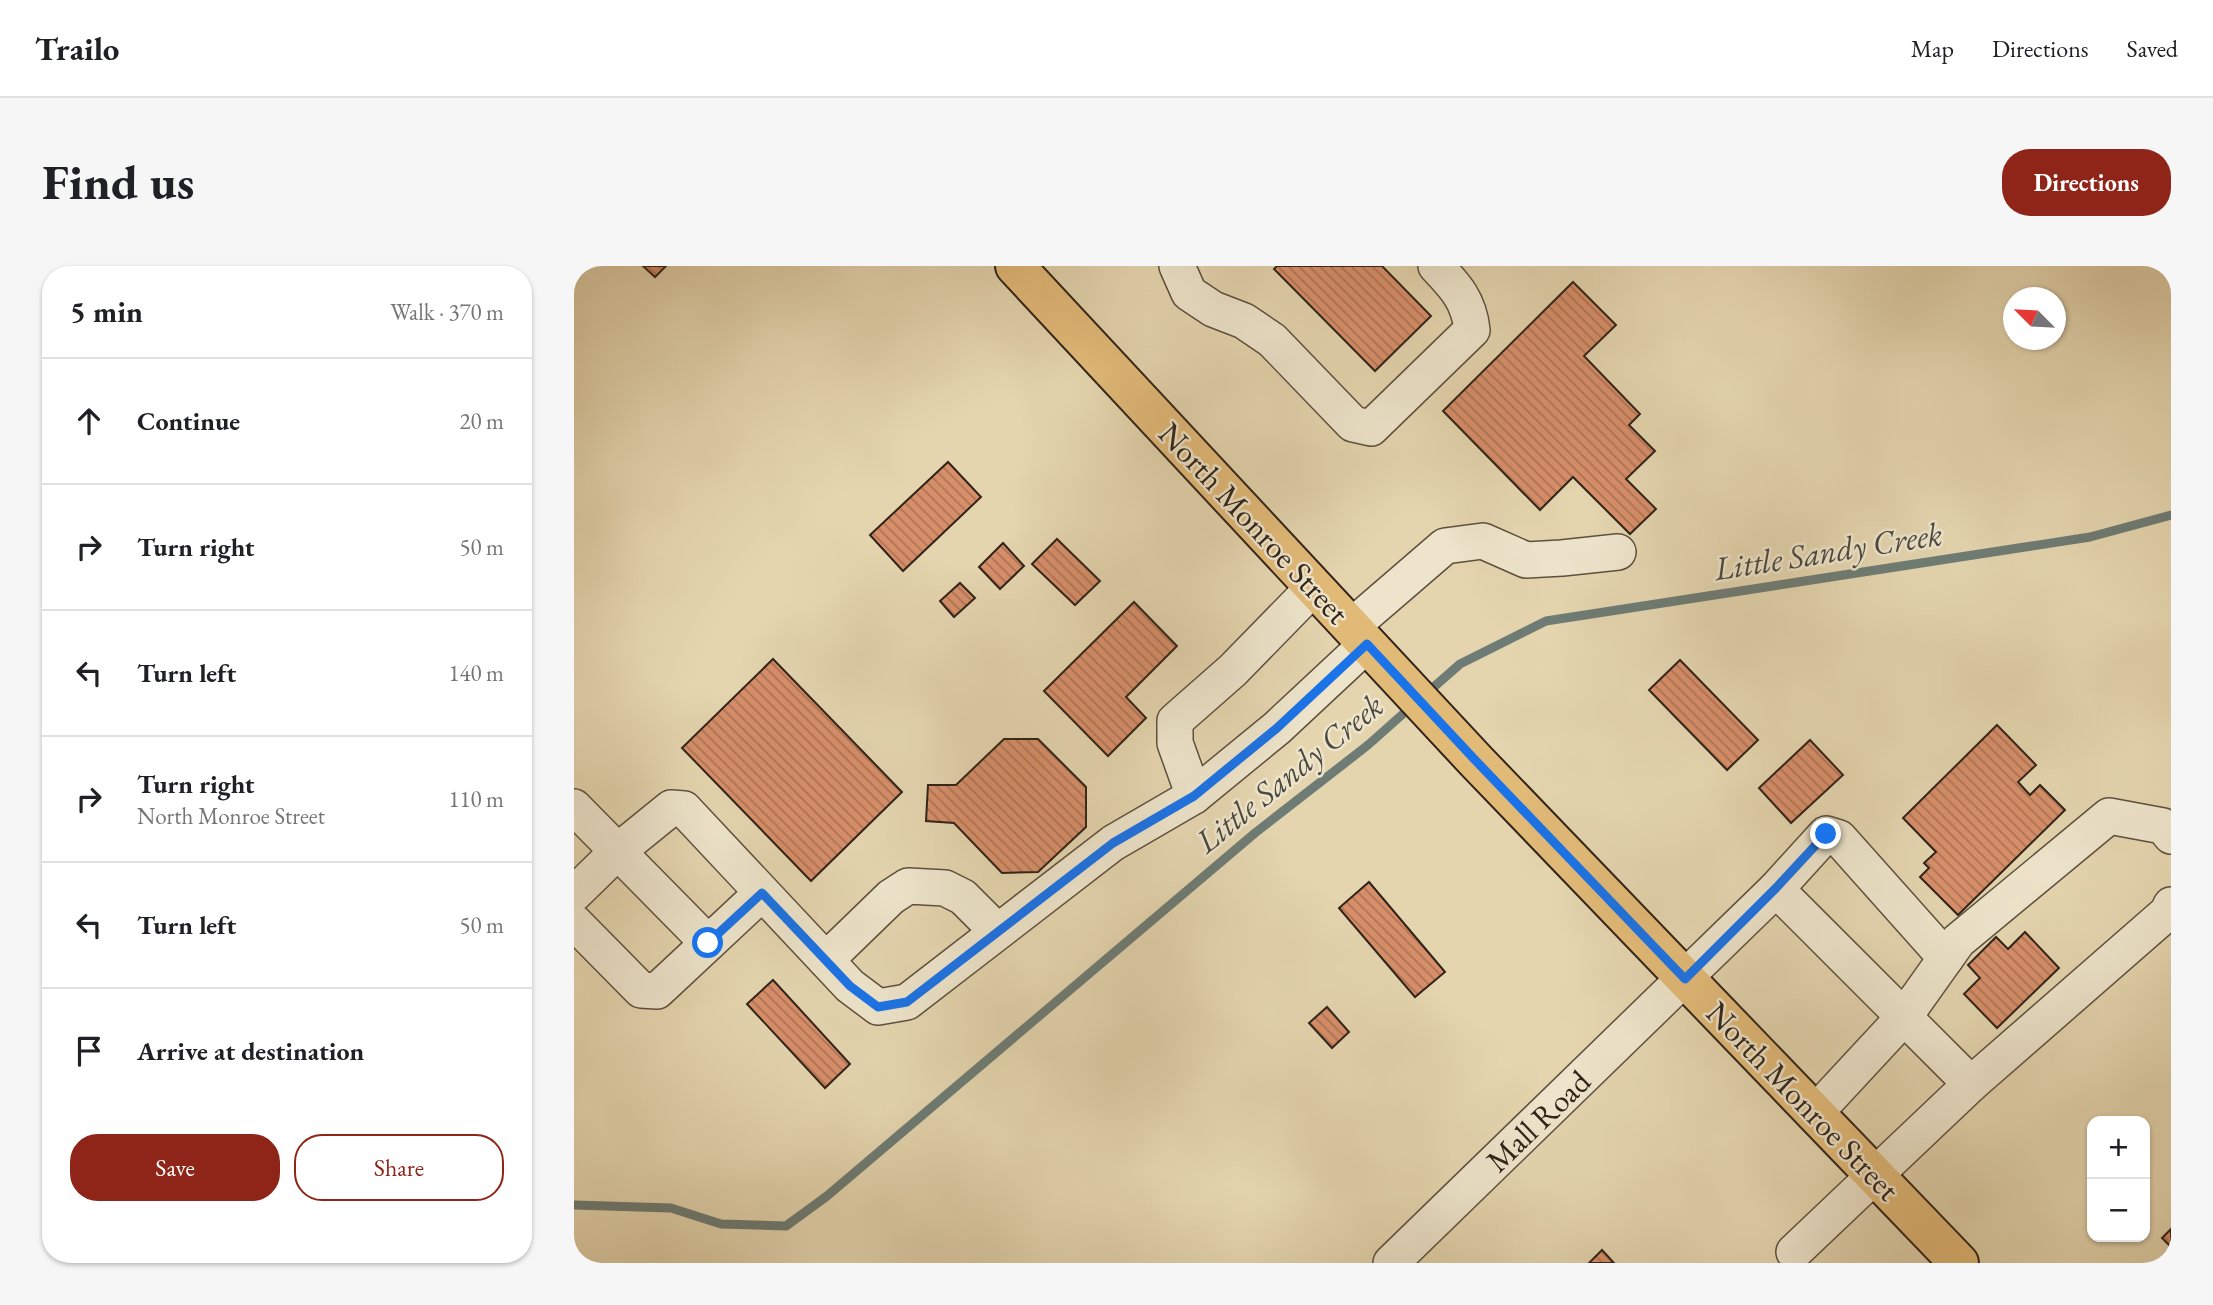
<!DOCTYPE html>
<meta charset="utf-8">
<style>
:root{--surface:#fff;--page:#f6f6f6;--text:#202124;--muted:#757577;--line:#e0e0e0;--accent:#8f2418}
body{margin:0;font-family:"EB Garamond",serif;background:var(--page);color:var(--text)}
.controls{position:absolute;right:21px;bottom:21px;display:grid;overflow:hidden;border-radius:14px;box-shadow:0 2px 5px #0004}
.controls button{width:63px;height:63px;display:grid;place-items:center;padding:0;border:0;border-bottom:2px solid var(--line);background:var(--surface);color:var(--text);font:35px sans-serif}
.compass{position:absolute;left:1429px;top:21px;width:63px;height:63px;border-radius:50%;background:var(--surface);box-shadow:0 2px 5px #0004;rotate:294deg}
.stop{position:absolute;width:21px;height:21px;margin:-16px;border:5px solid #1a73e8;border-radius:50%;background:#fff}
.stop.end{background:#1a73e8;border-color:#fff;box-shadow:0 2px 7px #0008}
.list{margin:0;padding:0;list-style:none}
h2{display:flex;justify-content:space-between;align-items:center;height:91px;margin:0;padding:0 28px;font-size:30px}
h2 small{font-size:23px;font-weight:400;color:var(--muted)}
.list li{display:grid;grid-template-columns:46px 1fr auto;gap:21px;align-items:center;box-sizing:border-box;height:126px;padding:0 28px;border-top:2px solid var(--line)}
.list b{display:block;font-size:26px;white-space:nowrap}
.list p{margin:0;font-size:23px;white-space:nowrap;color:var(--muted)}
.list em{font-size:23px;font-style:normal;color:var(--muted)}
.actions{display:flex;gap:14px;padding:21px 28px}
.actions a{flex:1;padding:16px 0;border:2px solid var(--accent);border-radius:28px;text-align:center;font-size:24px;color:var(--accent)}
.actions .main{background:var(--accent);color:#fff}
.icon{flex:none;width:38px;height:38px;fill:none;stroke:currentColor;stroke-width:2;stroke-linecap:round;stroke-linejoin:round}
.map{position:relative;flex:none;width:1597px;height:997px;overflow:hidden;border-radius:28px}
header{display:flex;align-items:center;gap:42px;box-sizing:border-box;height:98px;padding:0 35px;background:var(--surface);border-bottom:2px solid var(--line)}
header strong{font-size:33px}
nav{display:flex;gap:38px;margin-inline-start:auto;font-size:24px}
.intro{display:flex;align-items:center;justify-content:space-between;box-sizing:border-box;height:168px;padding:0 42px}
h1{margin:0;font-size:49px}
.button{padding:18px 32px;border-radius:28px;background:var(--accent);color:#fff;font-size:24px;font-weight:700}
main{display:flex;gap:42px;padding:0 42px}
aside{flex:1;background:var(--surface);border-radius:28px;box-shadow:0 2px 5px #0004}
.map>svg:first-child{display:block}
</style>
<header>
<strong>Trailo</strong>
<nav><a>Map</a><a>Directions</a><a>Saved</a></nav>
</header>
<div class="intro"><h1>Find us</h1><a class="button">Directions</a></div>
<main>
<aside>
<h2>5 min<small>Walk · 370 m</small></h2>
<ul class="list">
<li><svg class="icon" aria-label="ahead" viewBox="0 0 24 24"><path d="M12 20V5M6 11l6-6 6 6"/></svg><div><b>Continue</b></div><em>20 m</em></li>
<li><svg class="icon" aria-label="right" viewBox="0 0 24 24"><path d="M7 20v-9h11M14 6l5 5-5 5"/></svg><div><b>Turn right</b></div><em>50 m</em></li>
<li><svg class="icon" aria-label="left" viewBox="0 0 24 24"><path d="M17 20v-9H6M10 6l-5 5 5 5"/></svg><div><b>Turn left</b></div><em>140 m</em></li>
<li><svg class="icon" aria-label="right" viewBox="0 0 24 24"><path d="M7 20v-9h11M14 6l5 5-5 5"/></svg><div><b>Turn right</b><p>North Monroe Street</p></div><em>110 m</em></li>
<li><svg class="icon" aria-label="left" viewBox="0 0 24 24"><path d="M17 20v-9H6M10 6l-5 5 5 5"/></svg><div><b>Turn left</b></div><em>50 m</em></li>
<li><svg class="icon" aria-label="arrive" viewBox="0 0 24 24"><path d="M6 21V4h12l-3 4 3 4H6"/></svg><div><b>Arrive at destination</b></div></li>
</ul>
<div class="actions"><a class="main">Save</a><a>Share</a></div>
</aside>
<div class="map">
<svg width="1597" height="997" viewBox="0 0 1597 997">
<defs>
<pattern id="building-back-hatch" width="6" height="6" patternUnits="userSpaceOnUse" patternTransform="scale(1.75)"><rect width="6" height="6" fill="#d78f6a"/><path d="M-1 5l2 2M0 0l6 6M5-1l2 2" fill="none" stroke="#af7456"/></pattern>
</defs>
<rect width="100%" height="100%" fill="#e4d5af"/>
<filter id="stains"><feTurbulence type="fractalNoise" baseFrequency=".00286" numOctaves="4"/><feColorMatrix values="0 0 0 0 .2 0 0 0 0 .09 0 0 0 0 .02 0 0 0 .5 -.17"/></filter>
<radialGradient id="worn" r=".72"><stop offset=".6" stop-color="#630" stop-opacity="0"/><stop offset="1" stop-color="#630" stop-opacity=".3"/></radialGradient>
<g fill="none" stroke-linecap="round" stroke-linejoin="round">
<g stroke="#6e7c75" stroke-width="9">
<polyline points="853,427 886,398 972,355 1516,271 1597,249"/>
<polyline points="0,939 97,942 147,958 212,960 253,930 681,567 794,479 839,439"/>
</g>
</g>
<g fill="url(#building-back-hatch)" stroke="#312319" stroke-width="2">
<polygon points="69,0 92,0 81,11"/>
<polygon points="703,0 808,0 857,50 801,105 700,3"/>
<polygon points="999,16 1042,59 1010,90 1066,148 1055,159 1081,185 1052,213 1082,243 1056,268 999,211 966,244 869,145"/>
<polygon points="374,196 407,231 329,305 296,269"/>
<polygon points="483,273 526,315 501,339 458,298"/>
<polygon points="429,277 450,300 426,323 405,301"/>
<polygon points="386,317 401,332 380,351 366,335"/>
<polygon points="560,336 603,380 552,431 572,452 534,490 470,425"/>
<polygon points="199,393 328,526 237,615 108,482"/>
<polygon points="1106,394 1184,474 1153,504 1075,424"/>
<polygon points="1423,459 1462,499 1444,516 1456,529 1466,519 1491,544 1384,649 1346,611 1355,602 1350,597 1362,586 1329,552"/>
<polygon points="430,473 464,473 512,521 512,561 464,606 428,607 380,557 352,555 354,519 382,519"/>
<polygon points="1236,474 1269,509 1217,557 1185,522"/>
<polygon points="795,616 871,706 841,731 765,642"/>
<polygon points="1451,666 1485,702 1423,762 1390,728 1406,712 1394,699 1422,671 1434,683"/>
<polygon points="199,714 276,798 251,822 173,738"/>
<polygon points="753,741 775,766 758,782 735,757"/>
<polygon points="1597,963 1597,981 1588,972"/>
<polygon points="1028,984 1040,997 1015,997"/>
</g>
<g fill="none" stroke-linecap="round" stroke-linejoin="round">
<defs>
<g id="minor">
<path d="M 603,0 L 615,27 L 639,43 L 670,55 L 698,74 L 779,158 L 797,162 L 898,64 C 895,35 882,21 862,0"/>
<polyline points="777,361 871,280 909,275 952,294 988,292 1044,286"/>
<polyline points="620,530 601,477 601,455 659,404 740,321"/>
<polyline points="0,541 134,677"/>
<polyline points="1202,623 1252,568 1265,572 1372,692"/>
<polyline points="0,628 44,585 97,542 110,543 276,720 304,741 333,736 539,577 620,530 703,462 793,378"/>
<polyline points="0,656 67,724 83,725 188,627"/>
<polyline points="252,694 317,631 334,620 371,622 389,631 423,665"/>
<polyline points="1397,818 1594,646 1597,639"/>
<polyline points="1241,847 1330,751 1384,675 1535,550 1589,560 1597,570"/>
<polyline points="817,997 1202,623 1397,818 1220,986"/>
</g>
<polyline id="major" points="441,0 902,495 1385,997"/>
</defs>
<use href="#minor" stroke="#5e503e" stroke-width="38"/>
<use href="#major" stroke="#312319" stroke-width="42"/>
<use href="#minor" stroke="#ede4cb" stroke-width="35"/>
<use href="#major" stroke="#e2ba78" stroke-width="38"/>
</g>
<g fill="none" stroke-linecap="round" stroke-linejoin="round">
<polyline stroke="#1a73e8" stroke-width="9" points="134,677 188,627 276,720 304,741 333,736 539,577 620,530 703,462 793,378 902,495 1111,713 1202,622 1252,568"/>
</g>
<g text-anchor="middle" dominant-baseline="central" stroke-width="5" stroke-linejoin="round" paint-order="stroke">
<g font-size="32" fill="#312319" stroke="#ede4cb">
<text transform="translate(680 257) rotate(47)">North Monroe Street</text>
<text transform="translate(1229 835) rotate(46)">North Monroe Street</text>
<text transform="translate(964 855) rotate(-44)">Mall Road</text>
</g>
<g font-size="33" font-style="italic" fill="#4a483f" stroke="#ede4cb">
<text transform="translate(1254 285) rotate(-9)">Little Sandy Creek</text>
<text transform="translate(715 507) rotate(-39)">Little Sandy Creek</text>
</g>
</g>
<rect width="100%" height="100%" filter="url(#stains)"/>
<rect width="100%" height="100%" fill="url(#worn)"/>
</svg>
<div class="controls">
<button>+</button>
<button>−</button>
</div>
<svg class="compass" viewBox="-18 -18 36 36"><path d="M0-13l5 13h-10z" fill="#e53935"/><path d="M0 13l5-13h-10z" fill="#757577"/></svg>
<div class="stop" style="left:134px;top:677px"></div>
<div class="stop end" style="left:1252px;top:568px"></div>
</div>
</main>
